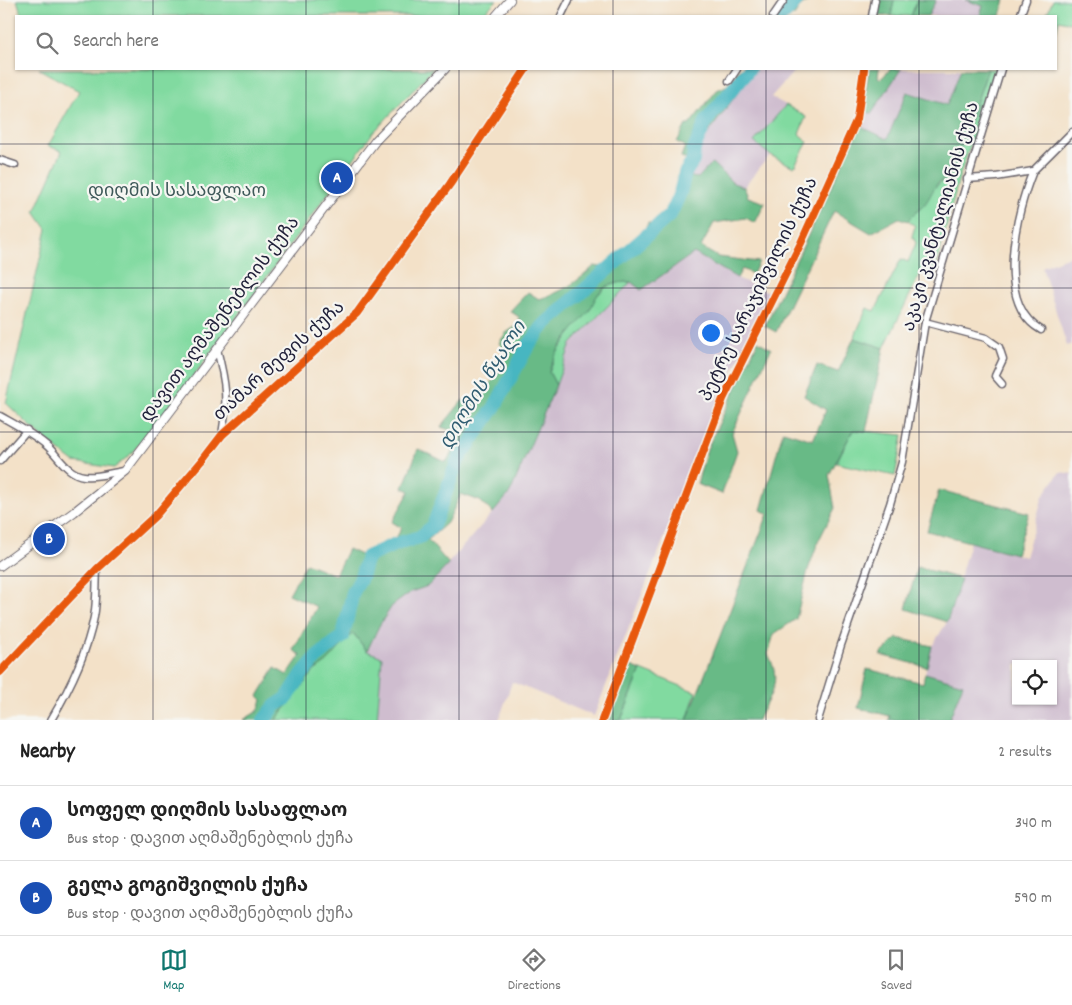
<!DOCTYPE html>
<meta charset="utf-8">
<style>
:root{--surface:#fff;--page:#f2f2f2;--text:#222;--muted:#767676;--line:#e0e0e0;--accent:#0f766e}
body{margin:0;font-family:Dekko,"Noto Sans Georgian",sans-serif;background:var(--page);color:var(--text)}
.controls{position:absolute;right:15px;bottom:15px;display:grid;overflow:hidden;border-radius:0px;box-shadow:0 1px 4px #0004}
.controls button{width:45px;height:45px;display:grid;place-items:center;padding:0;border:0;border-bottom:1px solid var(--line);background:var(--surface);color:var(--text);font:25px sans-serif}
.you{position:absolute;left:710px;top:332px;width:18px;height:18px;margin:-12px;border:4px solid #fff;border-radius:50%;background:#1a73e8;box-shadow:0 0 0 8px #1a73e833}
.badge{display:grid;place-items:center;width:32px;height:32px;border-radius:50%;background:var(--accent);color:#fff;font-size:16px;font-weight:700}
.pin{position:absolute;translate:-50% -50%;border:2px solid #fff;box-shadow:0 1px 5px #0006}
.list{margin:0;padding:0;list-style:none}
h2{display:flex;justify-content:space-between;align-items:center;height:65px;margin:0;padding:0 20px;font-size:21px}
h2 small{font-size:16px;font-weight:400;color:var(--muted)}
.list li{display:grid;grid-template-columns:32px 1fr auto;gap:15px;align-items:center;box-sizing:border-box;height:75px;padding:0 20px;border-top:1px solid var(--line)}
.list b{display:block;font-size:19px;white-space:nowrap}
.list p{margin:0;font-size:16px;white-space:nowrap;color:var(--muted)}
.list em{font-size:16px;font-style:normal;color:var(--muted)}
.icon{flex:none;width:28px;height:28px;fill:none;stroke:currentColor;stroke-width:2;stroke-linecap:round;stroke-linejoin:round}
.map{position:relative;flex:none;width:1072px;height:720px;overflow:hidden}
.search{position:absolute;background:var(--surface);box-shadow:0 1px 4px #0004;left:15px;right:15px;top:15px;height:55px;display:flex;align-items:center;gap:12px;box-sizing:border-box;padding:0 18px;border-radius:0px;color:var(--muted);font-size:19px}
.sheet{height:215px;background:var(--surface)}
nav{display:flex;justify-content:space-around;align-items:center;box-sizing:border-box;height:70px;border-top:1px solid var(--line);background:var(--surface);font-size:14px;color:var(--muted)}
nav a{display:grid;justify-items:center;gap:2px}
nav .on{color:var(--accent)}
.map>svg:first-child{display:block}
</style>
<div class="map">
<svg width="1072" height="720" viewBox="0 0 1072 720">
<rect width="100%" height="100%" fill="#f6f6f2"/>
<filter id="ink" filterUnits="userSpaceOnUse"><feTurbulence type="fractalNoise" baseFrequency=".02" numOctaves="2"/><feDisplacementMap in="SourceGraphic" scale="10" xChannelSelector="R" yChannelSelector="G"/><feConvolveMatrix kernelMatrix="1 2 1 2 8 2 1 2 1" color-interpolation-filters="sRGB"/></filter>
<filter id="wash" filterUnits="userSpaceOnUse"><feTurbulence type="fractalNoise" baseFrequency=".0096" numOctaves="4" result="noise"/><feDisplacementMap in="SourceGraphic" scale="20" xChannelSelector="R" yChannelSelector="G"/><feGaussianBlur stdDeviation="1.12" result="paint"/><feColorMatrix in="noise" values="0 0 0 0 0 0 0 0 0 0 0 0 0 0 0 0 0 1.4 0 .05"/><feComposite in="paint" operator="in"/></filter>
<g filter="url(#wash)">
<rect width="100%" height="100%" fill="#f3e1c8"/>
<g fill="#cfbdcf" fill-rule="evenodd">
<polygon points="936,0 966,0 983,6 980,16 928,16"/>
<polygon points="755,69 796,69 771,97 786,105 754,142 770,155 744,187 733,183 712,163 698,178 691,177 701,143"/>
<polygon points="901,69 961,69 947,106 907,92 888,139 860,126 863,112 872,113"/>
<polygon points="694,253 737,278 771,293 718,402 594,716 512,682 499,720 377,720 382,658 367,651 379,626 392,606 411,592 428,586 510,493 571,344 631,282 641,290"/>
<polygon points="1072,255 1072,344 1067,346 1042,267"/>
<path d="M 1060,472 L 1072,474 L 1072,720 L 949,720 L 963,684 L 925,673 L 932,646 L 947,622 L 970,542 L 1025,557 L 1043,496 ZM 1016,664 L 1053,664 L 1053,701 L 1016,701 Z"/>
</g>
<g fill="#81daa0" stroke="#527e6e">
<polygon points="17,0 497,0 481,16 22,16"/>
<polygon points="894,0 917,0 911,16 891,16"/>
<polygon points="1053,0 1072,0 1072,23 1059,20 1056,33 1056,16 1046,16"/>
<polygon points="39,69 433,69 372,134 190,381 131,454 114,468 74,462 44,439 6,403 47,229 35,212 62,151 48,146 79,91"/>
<path d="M 988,69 L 997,69 L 959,178 L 934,275 L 921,272 L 884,348 L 854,338 L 867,308 L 875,311 L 901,259 L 908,262 L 916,243 L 912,236 L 915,226 L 908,221 C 914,209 938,179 950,178 Z"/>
<polygon points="786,105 806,117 799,134 808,142 794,167 770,155 754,142"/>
<polygon points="621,282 631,282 571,344 556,385 549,372 555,356 578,322 588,312 593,299 606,287"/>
<polygon points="853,430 903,435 895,476 836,463"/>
<polygon points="353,633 367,651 382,657 377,720 276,720 314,671 327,662"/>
<polygon points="641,670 696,692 687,720 621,720"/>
</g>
<g fill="#68ba86" stroke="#456e60">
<polygon points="787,0 810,0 800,7 794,16 776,16"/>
<polygon points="879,0 894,0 891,16 876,16"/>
<polygon points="917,0 936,0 928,16 911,16"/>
<polygon points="966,0 1005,0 1000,16 980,16 983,6"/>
<path d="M 739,69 L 755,69 L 701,143 L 691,177 L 698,178 L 712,163 L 733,183 L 744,187 L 748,197 L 765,203 L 755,223 L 746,218 L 714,223 L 701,247 L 718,257 L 759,262 L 753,274 L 742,269 L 737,278 L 694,253 L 641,290 L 631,282 C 622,282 611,283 604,288 C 594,296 594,305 587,314 C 572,331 555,349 549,372 L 556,385 L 510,493 L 493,513 L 480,501 L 461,494 L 447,523 L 428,540 L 449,564 L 428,586 L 411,592 L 392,606 L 379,626 L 367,651 L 353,633 L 327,662 L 314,671 L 276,720 L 243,720 L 258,711 L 262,700 L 258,696 L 275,668 L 287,675 L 301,655 L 293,650 L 317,607 L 289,594 L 306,563 L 335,575 L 348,549 L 363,556 L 397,536 L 402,528 L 392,522 L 410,491 L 403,488 L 418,449 L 446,462 L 455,448 L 452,431 L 441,427 L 463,400 L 474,404 C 485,389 504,370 506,351 L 499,343 L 506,333 L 519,324 L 519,317 L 510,311 L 528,292 L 539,299 C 560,293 578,282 594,266 L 602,267 L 644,232 L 648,223 L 656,223 C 678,203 676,185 687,159 L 681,157 L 685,146 L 677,142 L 686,125 L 689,125 L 717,90 L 728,85 Z"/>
<polygon points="869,69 879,69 878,77 881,79 890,69 901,69 872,113 863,112"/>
<path d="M 961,69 L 988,69 L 950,178 C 933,179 933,197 922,207 C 916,213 913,213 908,221 L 899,218 L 871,233 L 834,211 L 776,332 L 765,326 L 860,126 L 887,139 L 907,92 L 947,105 Z"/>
<path d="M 854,338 L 884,348 L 866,431 L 853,430 L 829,475 L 835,508 L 818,542 L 808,570 L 796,619 L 774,634 L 768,654 C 783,683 770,693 758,720 L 687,720 L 768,514 L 761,510 L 783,431 L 813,440 L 826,410 L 804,396 L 817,365 L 838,372 Z"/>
<polygon points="758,341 771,349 732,433 737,451 722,494 697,484 707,449"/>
<polygon points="939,490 1029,513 1016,554 927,531"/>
<polygon points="917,567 961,579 947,622 906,609"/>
<polygon points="897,638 932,646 927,667 880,655"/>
<polygon points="626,664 641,670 621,720 610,720 612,714 611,707"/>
<polygon points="867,669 923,683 925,673 963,684 949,720 889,720 890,716 858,708"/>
</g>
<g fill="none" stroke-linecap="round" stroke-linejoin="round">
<g stroke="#47b6c1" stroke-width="14">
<polyline points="782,16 798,0"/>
<polyline points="264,720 275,706 287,698 303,673 316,658 343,636 353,592 360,580 367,557 396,544 420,537 433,526 458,460 494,408 528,346 544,325 670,215 680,193 685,173 693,161 694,149 707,120 749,69"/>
</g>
</g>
</g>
<g filter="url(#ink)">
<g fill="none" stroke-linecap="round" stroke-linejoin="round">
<defs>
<g id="minor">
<polyline points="561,16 569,0"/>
<polyline points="773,16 784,0"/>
<polyline points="872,16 875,0"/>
<polyline points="1020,16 1026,0"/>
<polyline points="729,81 737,69"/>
<polyline points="0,160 15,165"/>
<path d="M 1033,171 C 1017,210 993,303 1041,330"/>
<polyline points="967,179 996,177 1033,171 1072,132"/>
<polyline points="925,322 986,338 999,347 1003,359 995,376 1002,384"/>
<path d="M 217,349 C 226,384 228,399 222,435"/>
<path d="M 0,416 C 16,425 32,433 46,445 C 58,455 67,474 84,476 C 99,478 111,472 125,471"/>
<polyline points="0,461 27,430"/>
<polyline points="0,672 97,569 156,515 202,461 222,435 357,313 450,184 526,69"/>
<path d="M 51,720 C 70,688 87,653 94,617 C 97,602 96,585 97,570"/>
<polyline points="602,720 723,399 801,243 857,119 864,69"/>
<polyline points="818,720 841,645 890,504 902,462 925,322 1001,69"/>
</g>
<g id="tertiary">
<polyline points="496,16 510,0"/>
<polyline points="0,566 74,512 125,471 376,140 445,69"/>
</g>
</defs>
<use href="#minor" stroke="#6b656c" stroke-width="9"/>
<use href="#tertiary" stroke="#6b656c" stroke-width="10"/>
<use href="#minor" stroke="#fff" stroke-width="6"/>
<use href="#tertiary" stroke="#fff" stroke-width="8"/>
<defs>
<g id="cycleway">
<polyline points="0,672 97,569 156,515 202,461 222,435 357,313 450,184 526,69"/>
<polyline points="602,720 723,399 801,243 857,119 864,69"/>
</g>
</defs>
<use href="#cycleway" stroke="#f6f6f2" stroke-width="11"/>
<use href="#cycleway" stroke="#e8590c" stroke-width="8"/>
</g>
</g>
<path fill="none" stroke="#22223b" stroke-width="1" stroke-opacity="0.55" d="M 153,0 L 153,16M 306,0 L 306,16M 459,0 L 459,16M 613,0 L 613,16M 766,0 L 766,16M 919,0 L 919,16M 153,69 L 153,720M 306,69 L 306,720M 459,69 L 459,720M 613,69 L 613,720M 766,69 L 766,720M 919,69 L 919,720M 0,144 L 1072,144M 0,288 L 1072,288M 0,432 L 1072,432M 0,576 L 1072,576"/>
<g text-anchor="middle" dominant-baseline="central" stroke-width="4.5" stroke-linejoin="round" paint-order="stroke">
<g font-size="18" fill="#3e5959" stroke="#f6f6f2">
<text x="177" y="192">დიღმის სასაფლაო</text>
</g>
<g font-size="18" fill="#22223b" stroke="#f6f6f2">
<text transform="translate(942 217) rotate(-74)">აკაკი კვანტალიანის ქუჩა</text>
<text transform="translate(760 290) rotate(-64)">პეტრე სარაჯიშვილის ქუჩა</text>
<text transform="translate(221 320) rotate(-53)">დავით აღმაშენებლის ქუჩა</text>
<text transform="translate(280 362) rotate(-42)">თამარ მეფის ქუჩა</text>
</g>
<g font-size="19" font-style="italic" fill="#315d71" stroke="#f6f6f2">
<text transform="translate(484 386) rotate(-58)">დიღმის წყალი</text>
</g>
</g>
</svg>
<div class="controls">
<button><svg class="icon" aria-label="locate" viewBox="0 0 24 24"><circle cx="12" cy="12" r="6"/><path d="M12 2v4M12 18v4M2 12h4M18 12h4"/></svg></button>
</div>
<div class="you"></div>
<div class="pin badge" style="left:337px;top:178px;background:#1a4fb4">A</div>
<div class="pin badge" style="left:49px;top:539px;background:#1a4fb4">B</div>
<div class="search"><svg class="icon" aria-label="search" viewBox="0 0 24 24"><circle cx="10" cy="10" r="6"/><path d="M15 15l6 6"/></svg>Search here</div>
</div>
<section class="sheet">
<h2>Nearby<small>2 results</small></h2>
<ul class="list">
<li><span class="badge" style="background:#1a4fb4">A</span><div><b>სოფელ დიღმის სასაფლაო</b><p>Bus stop · დავით აღმაშენებლის ქუჩა</p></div><em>340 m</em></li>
<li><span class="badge" style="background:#1a4fb4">B</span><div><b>გელა გოგიშვილის ქუჩა</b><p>Bus stop · დავით აღმაშენებლის ქუჩა</p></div><em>590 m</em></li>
</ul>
</section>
<nav>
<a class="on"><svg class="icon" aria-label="map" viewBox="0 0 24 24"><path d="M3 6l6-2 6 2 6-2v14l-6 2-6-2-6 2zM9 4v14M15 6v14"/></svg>Map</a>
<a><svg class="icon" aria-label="directions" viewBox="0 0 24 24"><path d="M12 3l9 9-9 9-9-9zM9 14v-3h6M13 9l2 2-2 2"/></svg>Directions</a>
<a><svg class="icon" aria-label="saved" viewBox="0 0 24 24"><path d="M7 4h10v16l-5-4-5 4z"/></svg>Saved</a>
</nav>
